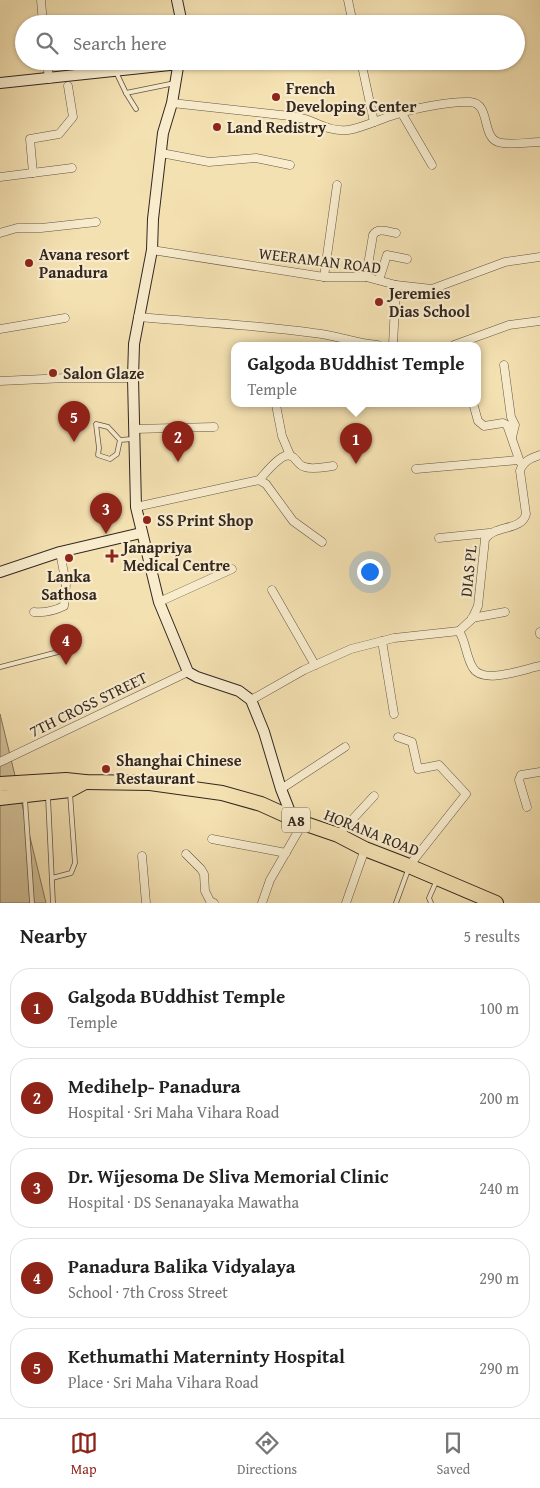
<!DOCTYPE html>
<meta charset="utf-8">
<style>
:root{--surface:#fff;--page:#f6f6f6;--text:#222;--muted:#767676;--line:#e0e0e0;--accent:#8f2418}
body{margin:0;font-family:"Gentium Book Plus",serif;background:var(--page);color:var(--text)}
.you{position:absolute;left:369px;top:571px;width:18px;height:18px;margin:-12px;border:4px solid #fff;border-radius:50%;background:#1a73e8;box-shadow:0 0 0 8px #1a73e833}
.badge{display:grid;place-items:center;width:32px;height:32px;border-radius:50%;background:var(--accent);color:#fff;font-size:16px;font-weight:700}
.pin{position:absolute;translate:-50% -41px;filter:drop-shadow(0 1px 2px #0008)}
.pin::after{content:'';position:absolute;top:26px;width:18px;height:15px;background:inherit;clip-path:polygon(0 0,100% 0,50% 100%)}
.popup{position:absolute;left:231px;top:342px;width:250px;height:65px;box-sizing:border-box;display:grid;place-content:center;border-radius:10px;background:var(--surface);filter:drop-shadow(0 1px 4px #0005);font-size:16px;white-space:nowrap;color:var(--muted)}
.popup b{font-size:19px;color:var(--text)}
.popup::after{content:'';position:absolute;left:50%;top:100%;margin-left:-10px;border:10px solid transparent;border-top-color:var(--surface)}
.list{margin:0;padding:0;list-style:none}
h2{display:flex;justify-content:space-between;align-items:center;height:65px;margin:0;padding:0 20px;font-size:21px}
h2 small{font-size:16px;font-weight:400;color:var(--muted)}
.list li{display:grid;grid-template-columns:32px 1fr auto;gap:15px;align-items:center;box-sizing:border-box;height:80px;margin:0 10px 10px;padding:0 10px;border:1px solid var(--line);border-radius:20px}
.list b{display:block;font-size:19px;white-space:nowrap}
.list p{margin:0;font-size:16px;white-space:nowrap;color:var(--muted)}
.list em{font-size:16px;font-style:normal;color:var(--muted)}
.icon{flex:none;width:28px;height:28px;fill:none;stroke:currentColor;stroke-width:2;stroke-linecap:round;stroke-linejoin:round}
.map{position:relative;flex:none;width:540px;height:903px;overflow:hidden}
.search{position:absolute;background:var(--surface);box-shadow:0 1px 4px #0004;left:15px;right:15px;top:15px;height:55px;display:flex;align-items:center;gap:12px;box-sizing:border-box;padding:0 18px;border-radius:28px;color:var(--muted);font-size:19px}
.sheet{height:515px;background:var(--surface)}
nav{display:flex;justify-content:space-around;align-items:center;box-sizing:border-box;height:70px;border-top:1px solid var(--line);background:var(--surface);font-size:14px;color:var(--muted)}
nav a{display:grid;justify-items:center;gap:2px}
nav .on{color:var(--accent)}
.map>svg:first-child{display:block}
</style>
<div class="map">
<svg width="540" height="903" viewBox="0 0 540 903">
<rect width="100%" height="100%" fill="#f4e1b2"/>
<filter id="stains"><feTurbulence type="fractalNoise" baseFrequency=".004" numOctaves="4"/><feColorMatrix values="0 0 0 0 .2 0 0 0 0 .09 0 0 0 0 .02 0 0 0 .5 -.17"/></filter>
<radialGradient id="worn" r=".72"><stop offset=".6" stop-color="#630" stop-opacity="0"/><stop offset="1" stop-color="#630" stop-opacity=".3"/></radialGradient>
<polygon fill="#d3c199" stroke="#83745d" points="0,714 46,903 0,903"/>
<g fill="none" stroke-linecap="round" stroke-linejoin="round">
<defs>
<g id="lane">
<polyline points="116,72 126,93 136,109"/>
<polyline points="126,93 175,83"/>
<polyline points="120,440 108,427 96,424 99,448 98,455 110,459 117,454 120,440 132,439"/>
<polyline points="0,667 62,651"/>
<polyline points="48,797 53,903"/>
<polyline points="25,799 32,903"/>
<polyline points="52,878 71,873 75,863 70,793"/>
<polyline points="396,903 408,870"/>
<polyline points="431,903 429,898 436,882"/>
</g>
<g id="street">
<polyline points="41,0 43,24"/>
<polyline points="348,0 353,24"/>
<polyline points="47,61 49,79"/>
<polyline points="361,61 374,122"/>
<path d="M 172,103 L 290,116 C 296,117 302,118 308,120 C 321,125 333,132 348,130 C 362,128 378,120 391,116 C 410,109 450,101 470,102 C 491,103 481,136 498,142 C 511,146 527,142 540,142"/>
<polyline points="401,112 432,165"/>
<polyline points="161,153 209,162 256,158 290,165"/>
<polyline points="33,173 30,139 59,134 73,117 68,86"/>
<polyline points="0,177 72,168"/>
<polyline points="0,233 17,228 41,228 96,222"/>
<polyline points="152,250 324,277 366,277 396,285 432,289 505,262 540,257"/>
<polyline points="324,277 337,185"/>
<path d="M 366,277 L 373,235 C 378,227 388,232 396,233"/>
<polyline points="379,280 387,255 407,259"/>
<path d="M 138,317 C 197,322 256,325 314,333 C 336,335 357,344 378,345"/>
<polyline points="0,329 65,318"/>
<polyline points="393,345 396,285"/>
<polyline points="454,345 509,325 540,321"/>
<polyline points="504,365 511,417 515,425 512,437"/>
<polyline points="0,381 66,378 133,378"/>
<polyline points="277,403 276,405 282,436 290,455"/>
<polyline points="473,403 478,421 484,426 503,423 507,425 520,462"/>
<polyline points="134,429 214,427"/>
<polyline points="416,469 518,460"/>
<path d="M 259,480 C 266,473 283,449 293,457 C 297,460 299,466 305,467 C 312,470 325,467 333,466"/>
<polyline points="136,507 259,480 266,484 293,521 322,542"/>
<polyline points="439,538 489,533"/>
<polyline points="272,590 315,665"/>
<polyline points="159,602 232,569"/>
<path d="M 34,612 C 45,613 54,611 64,606 L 66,584 L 60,552"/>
<polyline points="472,618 505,612"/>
<path d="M 459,631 L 472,619 L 478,606 L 485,539 C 494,525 522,531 526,514 L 520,471 C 523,461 531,458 540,455"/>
<path d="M 459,631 C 466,642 466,657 473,668 C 483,685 524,669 540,666"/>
<polyline points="540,632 540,634"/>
<polyline points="382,641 394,714"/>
<polyline points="251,700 304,670 351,649 394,638 459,631"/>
<polyline points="398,737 412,742 418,769 439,765 466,794 409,866"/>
<polyline points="0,762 188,672"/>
<polyline points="281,789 345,747"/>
<polyline points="527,807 519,780 521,775 540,772"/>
<polyline points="338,835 374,796"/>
<polyline points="212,839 286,853"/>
<polyline points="186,854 201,869 204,874 205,891 210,901 214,903"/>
<polyline points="142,856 146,903"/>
<polyline points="262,903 270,880 303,823"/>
<polyline points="346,903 365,849"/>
</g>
<g id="secondary">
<polyline points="177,0 182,24"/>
<polyline points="179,61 172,103 163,133 153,219 152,250 134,344 133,378 136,507 159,602 188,672 197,677 239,691 251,700 264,732 281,789 292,817"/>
<polyline points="0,83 179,64"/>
<polyline points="0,572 60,552 141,533"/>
</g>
<g id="highway">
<polyline points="0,784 66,780 85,782 150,783 222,793 261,804 303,823 338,835 365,849 409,866 496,903"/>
<polyline points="0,798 70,790 85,782"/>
</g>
</defs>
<use href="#lane" stroke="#635645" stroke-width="5.5"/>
<use href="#street" stroke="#635645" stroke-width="9"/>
<use href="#secondary" stroke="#332721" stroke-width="12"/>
<use href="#highway" stroke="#332721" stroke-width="16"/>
<use href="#lane" stroke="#f8eccd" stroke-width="4"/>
<use href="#street" stroke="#f8eccd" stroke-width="8"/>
<use href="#secondary" stroke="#f8eccd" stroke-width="10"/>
<use href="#highway" stroke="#f4e1b2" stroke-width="14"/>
</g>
<g fill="#8f2418" stroke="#f8eccd" stroke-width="2">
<circle cx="276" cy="97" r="5"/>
<circle cx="217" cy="127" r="5"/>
<circle cx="29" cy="263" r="5"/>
<circle cx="379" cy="302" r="5"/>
<circle cx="53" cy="373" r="5"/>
<circle cx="147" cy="520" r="5"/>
<path d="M109.5 548.5h5v5h5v5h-5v5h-5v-5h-5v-5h5z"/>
<circle cx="69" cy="558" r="5"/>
<circle cx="106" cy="769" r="5"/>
</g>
<g text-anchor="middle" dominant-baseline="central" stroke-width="4.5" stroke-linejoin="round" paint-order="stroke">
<rect fill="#f8eccd" stroke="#6e6255" stroke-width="1" x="282" y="807.5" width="28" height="25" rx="4"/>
<g font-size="15" font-weight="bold" fill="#332721">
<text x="296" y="820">A8</text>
</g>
<g font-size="16" font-weight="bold" fill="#332721" stroke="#f8eccd" text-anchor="start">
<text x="286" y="88">French<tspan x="286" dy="18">Developing Center</tspan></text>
<text x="227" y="127">Land Redistry</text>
<text x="39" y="254">Avana resort<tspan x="39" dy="18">Panadura</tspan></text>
<text x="389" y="293">Jeremies<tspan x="389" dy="18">Dias School</tspan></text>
<text x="63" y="373">Salon Glaze</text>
<text x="157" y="520">SS Print Shop</text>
<text x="123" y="547">Janapriya<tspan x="123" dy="18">Medical Centre</tspan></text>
<text x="69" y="576" text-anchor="middle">Lanka<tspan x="69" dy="18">Sathosa</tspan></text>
<text x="116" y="760">Shanghai Chinese<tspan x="116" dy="18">Restaurant</tspan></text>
</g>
<g font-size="16" fill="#332721" stroke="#f8eccd">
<text transform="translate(320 260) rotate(7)">WEERAMAN ROAD</text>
<text transform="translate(468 571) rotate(-84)">DIAS PL</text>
<text transform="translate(88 704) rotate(-26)">7TH CROSS STREET</text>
<text transform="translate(372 832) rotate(22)">HORANA ROAD</text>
</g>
</g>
<rect width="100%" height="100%" filter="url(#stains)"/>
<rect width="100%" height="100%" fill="url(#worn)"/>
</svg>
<div class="you"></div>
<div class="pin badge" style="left:356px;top:464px">1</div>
<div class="popup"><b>Galgoda BUddhist Temple</b>Temple</div>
<div class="pin badge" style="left:178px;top:462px">2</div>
<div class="pin badge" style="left:106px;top:534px">3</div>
<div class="pin badge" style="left:66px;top:665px">4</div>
<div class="pin badge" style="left:74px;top:442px">5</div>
<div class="search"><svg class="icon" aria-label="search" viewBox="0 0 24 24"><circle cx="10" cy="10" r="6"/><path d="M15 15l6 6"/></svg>Search here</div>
</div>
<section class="sheet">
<h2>Nearby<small>5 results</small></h2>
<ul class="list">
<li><span class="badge">1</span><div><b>Galgoda BUddhist Temple</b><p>Temple</p></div><em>100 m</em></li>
<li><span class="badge">2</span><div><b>Medihelp- Panadura</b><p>Hospital · Sri Maha Vihara Road</p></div><em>200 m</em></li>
<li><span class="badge">3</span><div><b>Dr. Wijesoma De Sliva Memorial Clinic</b><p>Hospital · DS Senanayaka Mawatha</p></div><em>240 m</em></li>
<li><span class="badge">4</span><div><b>Panadura Balika Vidyalaya</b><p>School · 7th Cross Street</p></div><em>290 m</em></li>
<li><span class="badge">5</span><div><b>Kethumathi Materninty Hospital</b><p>Place · Sri Maha Vihara Road</p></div><em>290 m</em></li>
</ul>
</section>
<nav>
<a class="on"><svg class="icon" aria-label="map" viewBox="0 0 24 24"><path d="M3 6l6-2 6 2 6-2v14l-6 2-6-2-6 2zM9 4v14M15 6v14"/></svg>Map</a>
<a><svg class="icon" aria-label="directions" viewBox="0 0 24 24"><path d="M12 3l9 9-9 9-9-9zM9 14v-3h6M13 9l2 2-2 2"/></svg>Directions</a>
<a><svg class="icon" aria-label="saved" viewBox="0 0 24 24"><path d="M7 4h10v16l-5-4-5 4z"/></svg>Saved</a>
</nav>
